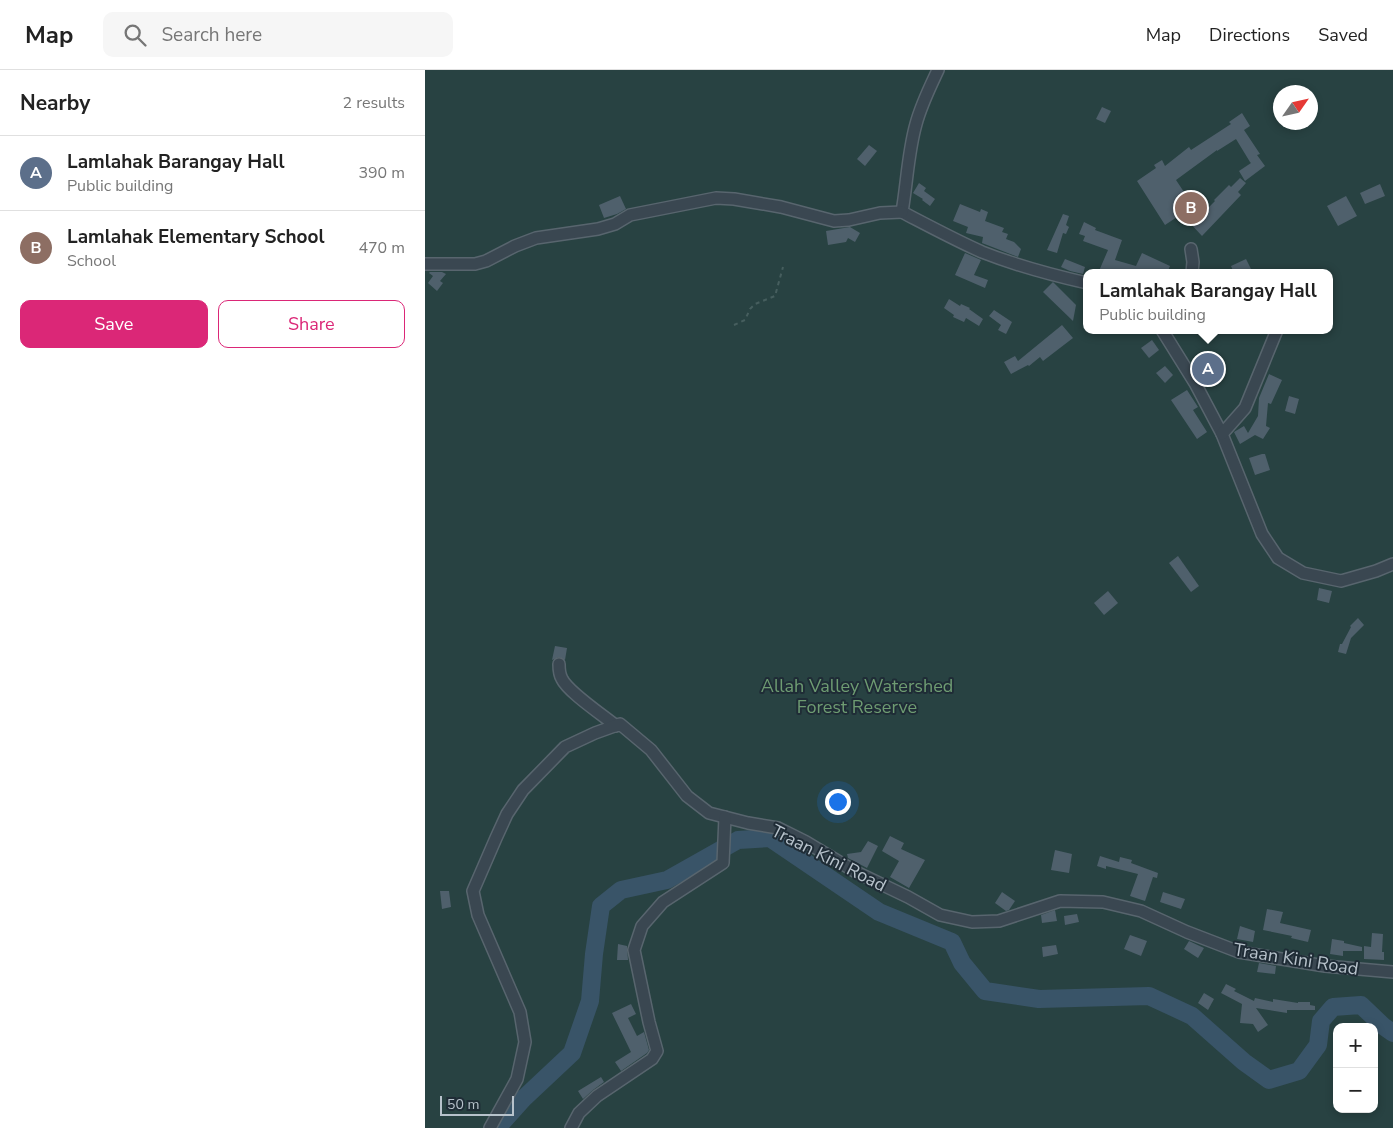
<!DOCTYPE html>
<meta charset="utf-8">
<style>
:root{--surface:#fff;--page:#f6f6f6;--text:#222;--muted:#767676;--line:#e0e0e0;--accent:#db2777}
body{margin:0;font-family:"Nunito Sans",sans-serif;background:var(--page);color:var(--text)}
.controls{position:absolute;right:15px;bottom:15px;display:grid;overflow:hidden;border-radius:10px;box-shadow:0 2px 8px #0003}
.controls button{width:45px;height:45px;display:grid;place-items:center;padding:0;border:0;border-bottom:1px solid var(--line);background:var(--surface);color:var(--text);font:25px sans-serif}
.compass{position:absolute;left:848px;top:15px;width:45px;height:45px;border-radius:50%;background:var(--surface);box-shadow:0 2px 8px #0003;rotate:56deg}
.scale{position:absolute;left:15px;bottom:12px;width:74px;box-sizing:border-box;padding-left:5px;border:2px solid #b7c2cb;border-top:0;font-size:14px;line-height:18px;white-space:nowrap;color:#b7c2cb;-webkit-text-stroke:4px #1f2c36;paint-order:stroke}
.you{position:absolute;left:412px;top:731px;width:18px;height:18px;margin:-12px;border:4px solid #fff;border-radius:50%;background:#1a73e8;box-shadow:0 0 0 8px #1a73e833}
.badge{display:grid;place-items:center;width:32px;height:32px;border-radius:50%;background:var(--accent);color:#fff;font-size:16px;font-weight:700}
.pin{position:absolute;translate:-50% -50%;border:2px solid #fff;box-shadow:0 1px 5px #0006}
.popup{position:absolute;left:658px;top:199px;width:250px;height:65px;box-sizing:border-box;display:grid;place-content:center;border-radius:10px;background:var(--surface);filter:drop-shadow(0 1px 4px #0005);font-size:16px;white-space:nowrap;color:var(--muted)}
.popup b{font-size:19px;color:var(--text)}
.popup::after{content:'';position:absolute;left:50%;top:100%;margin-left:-10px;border:10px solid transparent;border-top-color:var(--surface)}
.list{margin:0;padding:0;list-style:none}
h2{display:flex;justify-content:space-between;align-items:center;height:65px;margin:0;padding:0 20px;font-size:21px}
h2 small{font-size:16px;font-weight:400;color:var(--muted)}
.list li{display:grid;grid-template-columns:32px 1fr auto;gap:15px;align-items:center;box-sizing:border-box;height:75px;padding:0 20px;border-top:1px solid var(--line)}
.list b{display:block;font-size:19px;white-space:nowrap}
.list p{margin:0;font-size:16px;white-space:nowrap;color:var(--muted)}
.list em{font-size:16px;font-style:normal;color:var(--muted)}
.actions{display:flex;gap:10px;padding:15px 20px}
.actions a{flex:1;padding:11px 0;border:1px solid var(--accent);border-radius:10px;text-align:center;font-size:18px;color:var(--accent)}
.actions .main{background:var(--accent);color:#fff}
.icon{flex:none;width:28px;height:28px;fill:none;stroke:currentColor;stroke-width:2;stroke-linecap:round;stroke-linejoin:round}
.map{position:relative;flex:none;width:968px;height:1058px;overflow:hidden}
header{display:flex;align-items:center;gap:30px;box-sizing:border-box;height:70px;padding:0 25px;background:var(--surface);border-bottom:1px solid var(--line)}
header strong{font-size:24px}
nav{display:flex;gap:28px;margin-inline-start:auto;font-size:18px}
.search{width:350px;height:45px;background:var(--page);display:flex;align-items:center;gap:12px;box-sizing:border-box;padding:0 18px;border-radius:10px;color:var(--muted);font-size:19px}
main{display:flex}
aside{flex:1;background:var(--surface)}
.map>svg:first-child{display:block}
</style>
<header>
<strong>Map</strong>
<div class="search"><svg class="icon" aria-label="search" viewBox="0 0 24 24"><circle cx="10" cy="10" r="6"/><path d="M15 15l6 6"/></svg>Search here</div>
<nav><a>Map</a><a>Directions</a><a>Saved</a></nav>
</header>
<main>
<aside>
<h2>Nearby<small>2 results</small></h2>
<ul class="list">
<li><span class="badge" style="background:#5c6f8a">A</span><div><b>Lamlahak Barangay Hall</b><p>Public building</p></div><em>390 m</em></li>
<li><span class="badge" style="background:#8d6e63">B</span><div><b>Lamlahak Elementary School</b><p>School</p></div><em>470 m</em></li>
</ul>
<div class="actions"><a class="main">Save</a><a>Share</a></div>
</aside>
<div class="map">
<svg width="968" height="1058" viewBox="0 0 968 1058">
<rect width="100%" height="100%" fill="#263541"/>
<path fill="#284242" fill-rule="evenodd" d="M 0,0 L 968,0 L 968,1058 L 0,1058 ZM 856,22 L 886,22 L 886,52 L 856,52 ZM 662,203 L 904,203 L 904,260 L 662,260 ZM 912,957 L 949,957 L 949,1039 L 912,1039 Z"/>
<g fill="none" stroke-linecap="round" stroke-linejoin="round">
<polyline stroke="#395468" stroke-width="18" points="72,1058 98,1029 147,983 165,931 169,884 176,836 196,820 242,810 313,770 345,768 454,842 527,872 537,893 560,921 614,929 724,926 767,946 819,992 844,1010 874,1001 893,975 896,951 908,937 936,935 958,956 968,963"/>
</g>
<g fill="#4f606c">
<polygon points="677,37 686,41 680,53 671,49"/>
<polygon points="817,43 825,56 819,60 835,84 832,85 840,96 820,111 814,101 826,93 825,92 811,69 792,81 792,80 751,110 775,146 790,131 789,130 804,115 806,117 815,108 821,113 813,122 816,125 777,166 764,152 758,143 740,155 712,111 731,98 729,95 737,90 740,96 764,77 766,80 806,54 804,52"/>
<polygon points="444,75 452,81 440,96 432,89"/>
<polygon points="494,113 501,118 499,121 510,129 505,136 497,130 498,129 488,123"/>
<polygon points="955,114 960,126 940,134 935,123"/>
<polygon points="195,126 201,139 192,144 179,148 174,135"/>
<polygon points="921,126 932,146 913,156 902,136"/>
<polygon points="535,134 555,142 556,139 563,142 560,151 579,158 577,162 583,164 581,169 589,172 596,179 593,187 557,173 558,167 541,163 543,157 528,151"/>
<polygon points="638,144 644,146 641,155 644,157 641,164 638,163 632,183 622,180"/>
<polygon points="659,152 671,158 670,160 697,170 690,190 711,196 717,183 745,196 742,203 679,203 674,201 683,180 658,171 660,166 654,164"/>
<polygon points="425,157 435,163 430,172 423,168 421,172 403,175 401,161"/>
<polygon points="540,183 556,190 549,205 563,210 560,218 530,205"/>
<polygon points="640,189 660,197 658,204 645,201 636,197"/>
<polygon points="821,189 828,203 809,203 806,196"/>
<polygon points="5,202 17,202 21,204 15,211 18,213 12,221 3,213 8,206 4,203"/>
<polygon points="628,212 651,235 648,251 618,222"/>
<polygon points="524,229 535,236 536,234 545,238 544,239 558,249 554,256 541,248 539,252 528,247 529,245 519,238"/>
<polygon points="569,240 587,252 581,264 573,260 576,255 564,246"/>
<polygon points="637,255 648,268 618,291 615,287 604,296 603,295 586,304 579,292 590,286 593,291"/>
<polygon points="727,270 734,280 724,288 716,278"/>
<polygon points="784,284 797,303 781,314 768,295"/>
<polygon points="740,296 748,305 740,313 731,303"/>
<polygon points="844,304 857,310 846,334 843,333 841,356 845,358 838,369 830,365 815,374 809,362 819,356 823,363 833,346 834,328"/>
<polygon points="762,320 773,337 768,340 782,362 772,369 746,330"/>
<polygon points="864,326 874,329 870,344 860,341"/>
<polygon points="837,384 840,384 845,400 830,405 824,388"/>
<polygon points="753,486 774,516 766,522 744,493"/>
<polygon points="894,518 907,521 904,533 892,530"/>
<polygon points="683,521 693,533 679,545 669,533"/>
<polygon points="933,548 939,555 926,568 921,584 913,582 915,574 917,574 926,557 925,556"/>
<polygon points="130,576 142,578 140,590 134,587 127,590"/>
<polygon points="465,766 479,773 476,779 500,790 484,818 465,807 474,791 457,781"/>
<polygon points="443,771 453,776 442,798 423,788 422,784 436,782"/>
<polygon points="630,780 647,784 644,803 626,800"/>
<polygon points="675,786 694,792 695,787 707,790 706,793 733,803 732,808 728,807 720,831 705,826 713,804 681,796 681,799 672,796"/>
<polygon points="15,821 24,821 26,837 17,839"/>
<polygon points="577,822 590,831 584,840 581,841 570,833"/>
<polygon points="738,822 760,829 756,839 735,832"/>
<polygon points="842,839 858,842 855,853 886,860 883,872 866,868 867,866 838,860"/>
<polygon points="630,840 632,851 617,853 616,845"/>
<polygon points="652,844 654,852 640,855 639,846"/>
<polygon points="815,856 830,861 828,872 812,869"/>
<polygon points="947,863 958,864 957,882 959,882 959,890 939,889 939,876 946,877"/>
<polygon points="705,865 722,871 716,886 699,879"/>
<polygon points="907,869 919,871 919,873 937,877 937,881 918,881 918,886 905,884"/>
<polygon points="764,871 779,878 773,888 759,879"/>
<polygon points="193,874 202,876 203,890 192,890"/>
<polygon points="631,875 633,884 618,887 617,877"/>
<polygon points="834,893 851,896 850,904 832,902"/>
<polygon points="801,914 811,919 809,921 829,931 830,928 848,932 848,929 873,933 873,932 885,932 885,935 890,936 890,940 862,940 862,943 831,938 843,955 833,962 828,954 815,953 817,934 796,923"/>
<polygon points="779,923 789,929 783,940 773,933"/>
<polygon points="206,934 211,944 203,948 212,966 219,962 224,980 222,983 196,1001 190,992 206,982 187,943"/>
<polygon points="176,1007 179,1012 168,1020 158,1029 153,1021"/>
</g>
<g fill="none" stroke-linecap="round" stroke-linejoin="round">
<defs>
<g id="minor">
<path d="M 513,0 C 505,17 496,35 491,54 C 483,82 482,113 477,142 C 504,156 530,170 557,182 C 590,195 627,205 662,213"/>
<polyline points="766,179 768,192 767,203"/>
<polyline points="0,194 50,194 61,191 90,176 111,168 173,159 190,154 205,145 291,128 309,129 356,137 409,151 424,150 455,143 477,142"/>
<polyline points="737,260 770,313 797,364 837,464 853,488 878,503 916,511 951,501 968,494"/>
<polyline points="797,364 820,338 852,260"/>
<path d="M 134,594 C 134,599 134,604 137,609 C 143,622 179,646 191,656"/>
<polyline points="65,1058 92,1009 100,972 95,942 53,845 48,821 71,768 82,744 98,720 140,677 170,663 195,654 226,680 262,726 284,743 323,753 353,758 381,772 431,802 483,827 515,845 547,852 574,851 635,831 678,832 716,841 762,862 814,882 900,896 968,902"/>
<polyline points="146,1058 154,1043 172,1026 227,989 232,981 224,952 209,880 217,856 238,832 298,793 300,747"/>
</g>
</defs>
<use href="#minor" stroke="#58656e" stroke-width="14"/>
<polyline stroke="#465e5e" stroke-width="2" stroke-dasharray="4 4" stroke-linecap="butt" points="309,255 320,250 325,239 330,234 350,226 358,197"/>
<use href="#minor" stroke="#3a4751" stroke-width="11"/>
</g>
<g text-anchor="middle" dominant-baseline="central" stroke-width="4" stroke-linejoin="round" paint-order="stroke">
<g font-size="18" fill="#6e9c72" stroke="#1f2c36">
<text x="432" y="616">Allah Valley Watershed<tspan x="432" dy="21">Forest Reserve</tspan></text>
</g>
<g font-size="18" fill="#b7c2cb" stroke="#1f2c36">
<text transform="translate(404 788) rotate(27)">Traan Kini Road</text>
<text transform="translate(871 889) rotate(9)">Traan Kini Road</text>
</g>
</g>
</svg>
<div class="controls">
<button>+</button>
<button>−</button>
</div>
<svg class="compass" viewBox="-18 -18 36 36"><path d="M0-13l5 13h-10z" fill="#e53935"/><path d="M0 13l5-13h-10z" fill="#767676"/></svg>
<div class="scale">50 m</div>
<div class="you"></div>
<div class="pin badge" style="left:783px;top:299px;background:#5c6f8a">A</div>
<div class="popup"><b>Lamlahak Barangay Hall</b>Public building</div>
<div class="pin badge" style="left:766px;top:138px;background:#8d6e63">B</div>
</div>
</main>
